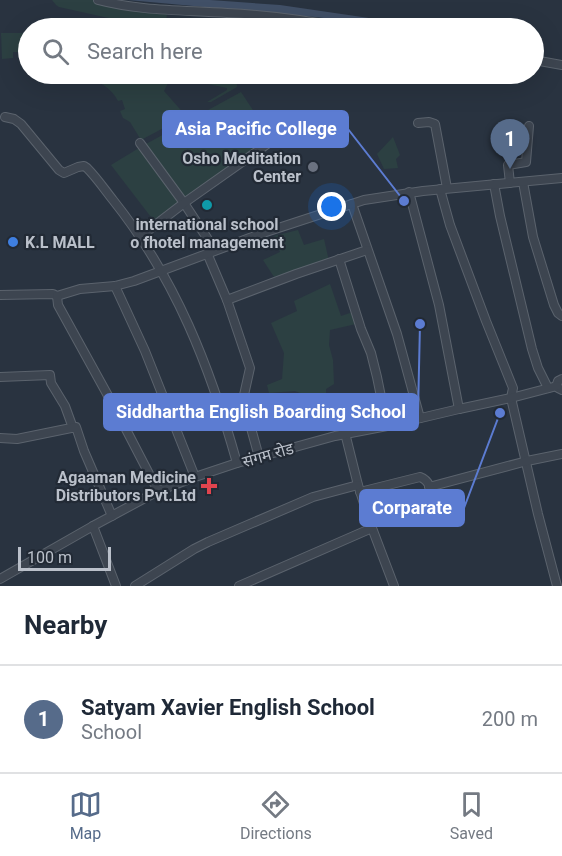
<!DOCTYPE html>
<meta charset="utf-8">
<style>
:root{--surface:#fff;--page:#f6f6f7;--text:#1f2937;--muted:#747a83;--line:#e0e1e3;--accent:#566b8a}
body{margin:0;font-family:Roboto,"Noto Sans Devanagari",sans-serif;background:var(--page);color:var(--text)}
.scale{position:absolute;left:18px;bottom:15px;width:93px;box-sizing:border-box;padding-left:6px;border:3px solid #bac0ca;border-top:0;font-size:16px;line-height:21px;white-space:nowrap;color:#bac0ca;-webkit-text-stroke:4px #222a35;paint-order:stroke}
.you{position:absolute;left:332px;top:207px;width:21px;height:21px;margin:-15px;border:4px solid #fff;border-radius:50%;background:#1a73e8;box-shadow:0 0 0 9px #1a73e833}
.badge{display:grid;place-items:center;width:39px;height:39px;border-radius:50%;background:var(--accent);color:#fff;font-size:20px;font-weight:700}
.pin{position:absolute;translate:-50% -50px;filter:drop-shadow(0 2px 3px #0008)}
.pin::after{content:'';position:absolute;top:32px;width:21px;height:18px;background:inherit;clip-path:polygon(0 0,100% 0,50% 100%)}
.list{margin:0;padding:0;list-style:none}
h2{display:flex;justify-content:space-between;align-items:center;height:78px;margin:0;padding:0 24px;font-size:26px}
h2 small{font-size:20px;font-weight:400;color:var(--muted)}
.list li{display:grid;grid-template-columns:39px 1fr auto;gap:18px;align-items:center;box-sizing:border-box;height:108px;padding:0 24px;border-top:2px solid var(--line)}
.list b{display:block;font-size:22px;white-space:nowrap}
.list p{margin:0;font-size:20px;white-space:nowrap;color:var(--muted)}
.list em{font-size:20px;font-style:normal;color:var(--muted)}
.icon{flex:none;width:33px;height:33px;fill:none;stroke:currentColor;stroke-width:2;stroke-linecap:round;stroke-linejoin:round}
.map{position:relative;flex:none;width:562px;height:586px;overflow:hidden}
.search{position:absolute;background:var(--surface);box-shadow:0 6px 24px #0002;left:18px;right:18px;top:18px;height:66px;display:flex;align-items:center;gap:15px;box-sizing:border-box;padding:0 21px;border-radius:33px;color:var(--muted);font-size:22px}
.sheet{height:186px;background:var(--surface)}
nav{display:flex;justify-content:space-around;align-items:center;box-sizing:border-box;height:84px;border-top:2px solid var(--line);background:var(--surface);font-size:16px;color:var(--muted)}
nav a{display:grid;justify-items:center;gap:3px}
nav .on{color:var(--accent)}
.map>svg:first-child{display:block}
</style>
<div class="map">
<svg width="562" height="586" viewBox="0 0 562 586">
<rect width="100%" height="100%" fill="#293340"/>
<g fill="#2c4042">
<polygon points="52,0 93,0 107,4 167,11 166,28 153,28 59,7 56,5"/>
<polygon points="1,33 28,33 28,68 27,68 26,66 24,65 23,52 13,52 13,58 2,59"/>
<path d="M 85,74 L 183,74 L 184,76 L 194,77 L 194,75 L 199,75 L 199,74 L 236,74 L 237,87 L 211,102 L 207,102 L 227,90 L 227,88 L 208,84 L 168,83 L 164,91 L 186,116 L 141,140 L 130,122 L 123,118 L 120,111 L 125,109 L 122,100 L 118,101 C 112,88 97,81 85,74 Z"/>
<polygon points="241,92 272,139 185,198 146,144"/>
<polygon points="393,137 400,155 396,159 398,168 384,169 377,154"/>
<polygon points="139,148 180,203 154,221 111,165"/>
<polygon points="298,230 304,245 324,239 329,261 274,277 263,260 280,252 274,236"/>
<polygon points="330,284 341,316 353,312 356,324 330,330 329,345 333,360 334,384 326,389 326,411 322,413 323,423 316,424 315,415 308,396 295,391 269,393 267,385 282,379 284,353 271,323 297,311 294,301"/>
</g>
<polygon fill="#415067" points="128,0 210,0 280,5 403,23 451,26 465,28 382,28 349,25 332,19 315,17"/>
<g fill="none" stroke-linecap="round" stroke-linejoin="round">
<defs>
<g id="minor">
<path d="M 98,0 C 139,11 184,10 227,13 C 267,15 306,20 345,28"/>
<polyline points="534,60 562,65"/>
<path d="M 5,117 L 14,119 L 21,124 L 59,170 L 64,173 L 78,167 L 84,166 L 87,168 C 97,178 105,190 113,200 C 176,279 210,367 237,463"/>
<polyline points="418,123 429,122 435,124 447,188"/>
<polyline points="140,143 184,203 215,250"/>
<polyline points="523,182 533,237 554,305 558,313 562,316"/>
<polyline points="510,183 508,165 526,162 529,126"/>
<polyline points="494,184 500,216 532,349 538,368 548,388"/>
<polyline points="440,189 450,225 486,321 513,388 511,398 538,514 557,586"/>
<polyline points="409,192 439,305 459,409"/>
<polyline points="352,204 397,334 420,418"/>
<polyline points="141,236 184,203 273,140"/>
<polyline points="207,253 227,300 250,368 244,395 244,403 259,457"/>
<polyline points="339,259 361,329 371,353 377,377 387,426"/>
<polyline points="115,286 145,351 195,477"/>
<polyline points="0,295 53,294 57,296 80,289 115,286 134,281 263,233 364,200 423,191 562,178"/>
<polyline points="57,296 58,305 117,412 158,491"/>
<polyline points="227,300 296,274 367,250"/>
<polyline points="0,377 50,375 51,383 65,406 73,428"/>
<polyline points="562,379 558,381 557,384 558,388 562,390"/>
<polyline points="345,433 358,485 372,528 394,586"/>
<polyline points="0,438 17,439 76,427 84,451 112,516"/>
<polyline points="429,487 527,461 562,454"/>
<path d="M 360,492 L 420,477 C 428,480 434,490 428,497 L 369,519"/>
<polyline points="93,526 116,586"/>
<polyline points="0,579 93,526 158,491 195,477 237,463 335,436 387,426 459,409 511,398 557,386"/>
<polyline points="135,586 194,549 208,542 313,497 358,485"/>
<polyline points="239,586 372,528"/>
</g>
</defs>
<use href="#minor" stroke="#5b636d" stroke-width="10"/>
<use href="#minor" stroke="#3d4550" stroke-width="8"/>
</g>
<circle fill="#6b7280" stroke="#222a35" stroke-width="2" cx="313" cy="167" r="6"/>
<circle fill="#0f9aa8" stroke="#222a35" stroke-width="2" cx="207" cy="205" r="6"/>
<circle fill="#3f7fe0" stroke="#222a35" stroke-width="2" cx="13" cy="242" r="6"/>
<path fill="#e0444e" stroke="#222a35" stroke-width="2" d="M206 477h6v6h6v6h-6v6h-6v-6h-6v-6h6z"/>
<g text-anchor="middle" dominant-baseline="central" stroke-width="4.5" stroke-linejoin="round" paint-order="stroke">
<g font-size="16" font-weight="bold" fill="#bac0ca" stroke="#222a35" text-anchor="end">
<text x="301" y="158">Osho Meditation<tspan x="301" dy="18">Center</tspan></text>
<text x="207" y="224" text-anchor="middle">international school<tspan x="207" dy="18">o fhotel management</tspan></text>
<text x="25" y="242" text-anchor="start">K.L MALL</text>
<text x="196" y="477">Agaaman Medicine<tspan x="196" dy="18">Distributors Pvt.Ltd</tspan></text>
</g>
<g font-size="16" fill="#bac0ca" stroke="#222a35">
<text transform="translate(268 455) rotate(-16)">संगम रोड</text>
</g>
</g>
<path fill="none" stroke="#5c7cd2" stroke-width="2" d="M404 201L348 129M420 324L418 412M500 413L464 508"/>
<g fill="#5c7cd2" stroke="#222a35" stroke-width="2">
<circle cx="404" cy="201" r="6"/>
<circle cx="420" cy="324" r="6"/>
<circle cx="500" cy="413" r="6"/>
</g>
<g fill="#5c7cd2" stroke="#5c7cd2" stroke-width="2">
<rect x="163" y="111" width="185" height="36" rx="6"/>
<rect x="104" y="394" width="314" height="36" rx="6"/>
<rect x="360" y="490" width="104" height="36" rx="6"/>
</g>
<g font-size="18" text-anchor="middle" font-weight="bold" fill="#fff">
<text x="256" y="135">Asia Pacific College</text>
<text x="261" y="418">Siddhartha English Boarding School</text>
<text x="412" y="514">Corparate</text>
</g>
</svg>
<div class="scale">100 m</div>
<div class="you"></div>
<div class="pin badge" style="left:510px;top:169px">1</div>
<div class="search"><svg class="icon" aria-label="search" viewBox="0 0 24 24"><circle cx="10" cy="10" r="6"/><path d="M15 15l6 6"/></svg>Search here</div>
</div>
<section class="sheet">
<h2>Nearby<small></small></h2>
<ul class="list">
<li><span class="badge">1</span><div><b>Satyam Xavier English School</b><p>School</p></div><em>200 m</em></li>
</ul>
</section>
<nav>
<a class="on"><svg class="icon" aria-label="map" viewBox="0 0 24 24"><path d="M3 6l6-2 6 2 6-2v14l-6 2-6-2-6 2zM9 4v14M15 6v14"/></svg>Map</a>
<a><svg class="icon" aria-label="directions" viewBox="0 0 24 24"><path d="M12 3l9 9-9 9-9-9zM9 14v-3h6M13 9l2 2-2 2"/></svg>Directions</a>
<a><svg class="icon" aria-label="saved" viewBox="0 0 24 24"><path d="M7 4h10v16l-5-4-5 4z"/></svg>Saved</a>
</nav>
